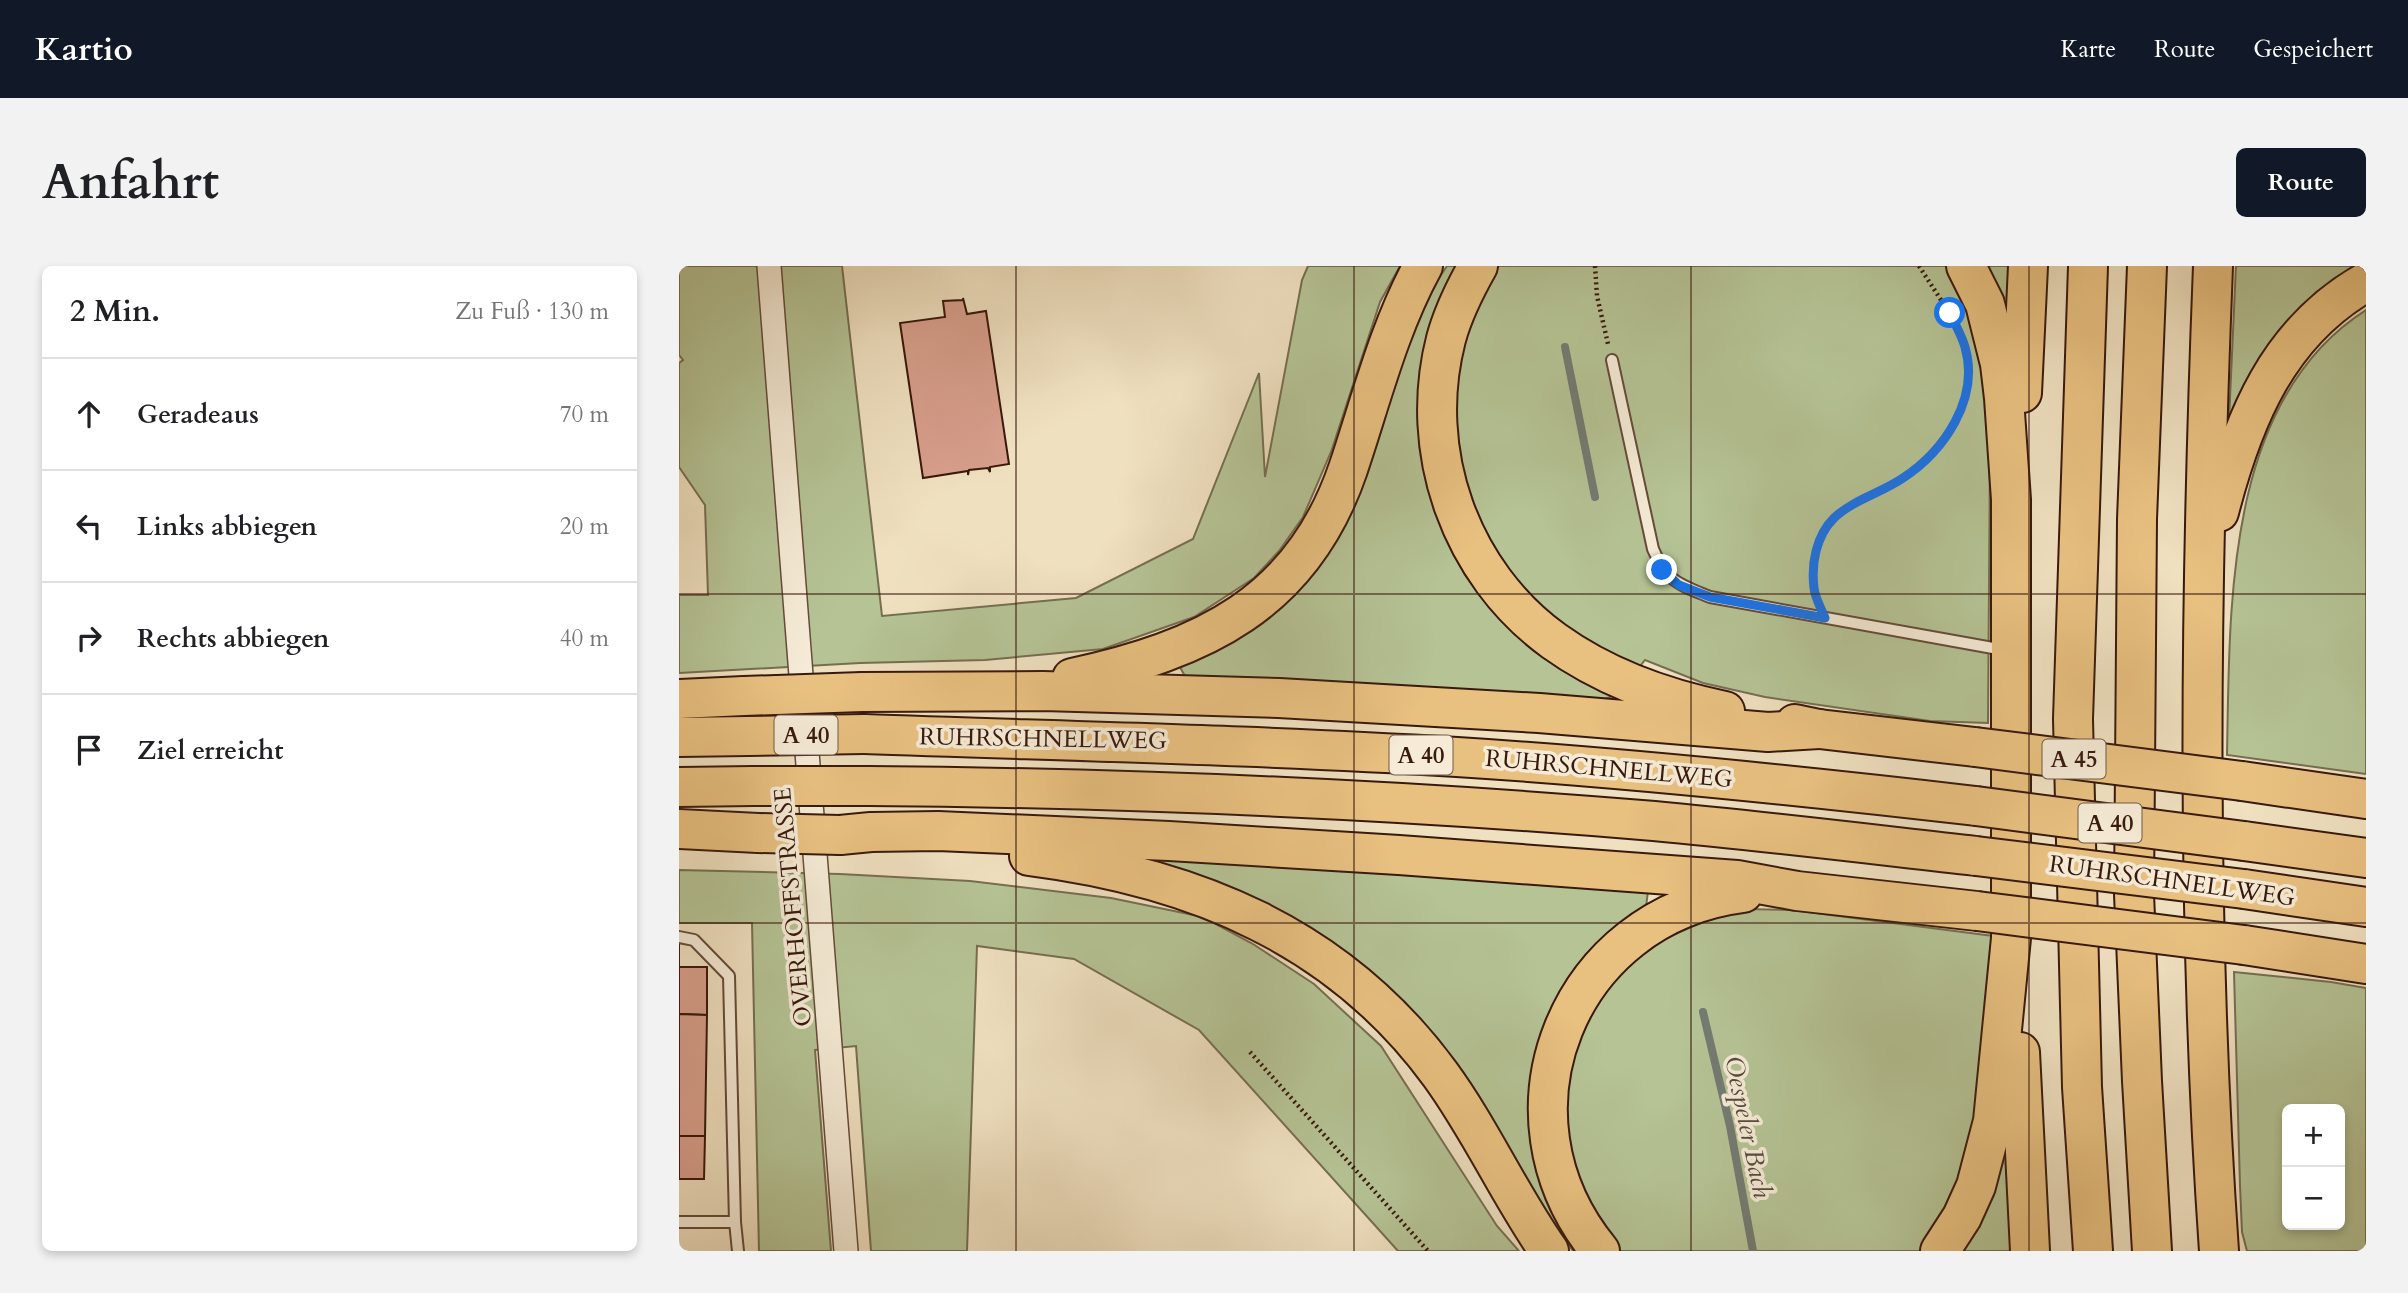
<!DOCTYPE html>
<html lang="de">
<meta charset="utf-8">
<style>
:root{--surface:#fff;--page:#f2f2f2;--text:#202124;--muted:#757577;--line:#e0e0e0;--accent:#111827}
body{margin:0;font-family:Cardo,serif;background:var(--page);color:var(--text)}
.controls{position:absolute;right:21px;bottom:21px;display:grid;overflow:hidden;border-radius:10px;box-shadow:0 4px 10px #0003}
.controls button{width:63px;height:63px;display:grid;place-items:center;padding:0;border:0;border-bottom:2px solid var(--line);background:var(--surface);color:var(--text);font:35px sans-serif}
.stop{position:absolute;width:21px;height:21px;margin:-16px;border:5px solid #1a73e8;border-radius:50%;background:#fff}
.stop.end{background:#1a73e8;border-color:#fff;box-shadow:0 2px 7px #0008}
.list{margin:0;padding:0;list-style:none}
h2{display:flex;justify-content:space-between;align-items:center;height:91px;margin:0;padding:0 28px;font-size:30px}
h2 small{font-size:23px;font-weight:400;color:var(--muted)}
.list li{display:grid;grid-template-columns:46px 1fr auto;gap:21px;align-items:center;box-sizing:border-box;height:112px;padding:0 28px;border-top:2px solid var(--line)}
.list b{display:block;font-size:26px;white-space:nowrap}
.list em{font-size:23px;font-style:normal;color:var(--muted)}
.icon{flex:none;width:38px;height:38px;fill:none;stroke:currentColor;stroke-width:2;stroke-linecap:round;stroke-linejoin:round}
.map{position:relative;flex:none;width:1687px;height:985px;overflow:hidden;border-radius:10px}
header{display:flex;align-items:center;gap:42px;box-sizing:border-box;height:98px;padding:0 35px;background:var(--accent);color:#fff}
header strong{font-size:33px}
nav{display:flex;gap:38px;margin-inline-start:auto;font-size:24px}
.intro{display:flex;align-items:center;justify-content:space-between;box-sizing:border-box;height:168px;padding:0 42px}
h1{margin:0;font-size:49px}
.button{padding:18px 32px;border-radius:10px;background:var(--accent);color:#fff;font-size:24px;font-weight:700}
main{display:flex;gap:42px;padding:0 42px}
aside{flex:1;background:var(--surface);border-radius:10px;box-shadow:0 4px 10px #0003}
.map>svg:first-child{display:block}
</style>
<header>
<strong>Kartio</strong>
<nav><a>Karte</a><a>Route</a><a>Gespeichert</a></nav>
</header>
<div class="intro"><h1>Anfahrt</h1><a class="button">Route</a></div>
<main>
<aside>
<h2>2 Min.<small>Zu Fuß · 130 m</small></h2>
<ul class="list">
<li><svg class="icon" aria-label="ahead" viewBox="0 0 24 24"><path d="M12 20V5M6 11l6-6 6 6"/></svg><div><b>Geradeaus</b></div><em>70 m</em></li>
<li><svg class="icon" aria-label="left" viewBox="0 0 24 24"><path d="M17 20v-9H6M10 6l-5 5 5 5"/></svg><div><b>Links abbiegen</b></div><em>20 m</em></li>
<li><svg class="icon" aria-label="right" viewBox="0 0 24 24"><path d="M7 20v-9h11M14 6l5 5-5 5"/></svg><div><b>Rechts abbiegen</b></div><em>40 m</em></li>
<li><svg class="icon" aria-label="arrive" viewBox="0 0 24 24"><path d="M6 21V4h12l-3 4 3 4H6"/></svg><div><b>Ziel erreicht</b></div></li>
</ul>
</aside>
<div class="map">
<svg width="1687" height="985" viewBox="0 0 1687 985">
<rect width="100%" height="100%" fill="#efe0c0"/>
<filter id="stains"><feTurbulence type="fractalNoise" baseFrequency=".00286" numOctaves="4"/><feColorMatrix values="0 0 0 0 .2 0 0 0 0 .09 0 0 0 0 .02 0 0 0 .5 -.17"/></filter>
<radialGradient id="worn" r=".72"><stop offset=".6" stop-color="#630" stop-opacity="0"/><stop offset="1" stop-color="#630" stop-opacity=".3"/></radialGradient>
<g fill="#b5c395" stroke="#766e51" stroke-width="2" fill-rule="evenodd">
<polygon points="0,0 163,0 203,350 397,332 514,273 580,107 586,211 623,14 629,0 721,0 701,36 652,186 624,251 600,285 575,312 515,351 424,383 306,394 181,397 0,407 0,329 29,329 26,239 0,201 0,97 4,94 0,89"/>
<polygon points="768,0 1339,0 1337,29 1299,64 1311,182 1309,457 1251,455 1086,431 1024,417 966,394 939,428 902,442 510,417 498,396 615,327 643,295 686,203 717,118 732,67 754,21"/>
<polygon points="1557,0 1687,0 1550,154"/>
<path d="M 1687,44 L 1687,508 L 1548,489 C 1551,341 1545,134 1687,44 Z"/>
<polygon points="471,590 970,617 966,649 996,668 1033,652 1065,643 1113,644 1314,670 1340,985 894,985 738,764"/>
<polygon points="0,604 161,608 291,615 432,632 524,651 574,678 635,718 702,780 818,960 840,985 719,985 520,764 395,693 298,680 288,985 192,985 177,780 136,784 152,985 80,985 73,657 0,657"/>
<path d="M 1555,706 L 1652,716 L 1687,722 L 1687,985 L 1568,985 L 1563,966 L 1561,920 ZM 1608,843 L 1661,843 L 1661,959 L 1608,959 Z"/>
</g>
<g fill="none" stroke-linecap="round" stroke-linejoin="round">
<g stroke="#737b72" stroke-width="8">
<polyline points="886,81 916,231"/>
<polyline points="1024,746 1051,860 1074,985"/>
</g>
</g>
<g fill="#d79f8c" stroke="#38190d" stroke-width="2">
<polygon points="284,32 288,48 307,45 330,198 311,201 311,206 309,202 290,204 289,209 289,205 244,212 221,57 266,51 264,35 284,34"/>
<polygon points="0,678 0,701 28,701 28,749 0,748"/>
<polygon points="0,748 28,749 26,870 0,870"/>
<polygon points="0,870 26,870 25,913 0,913"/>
</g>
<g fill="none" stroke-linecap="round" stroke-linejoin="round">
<defs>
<g id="lane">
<path d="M 933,94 L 974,283 C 988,316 999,318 1031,331 L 1325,384"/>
<polyline points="0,671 15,674 50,710 56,956"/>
<polyline points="0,956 56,956 59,985"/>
</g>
<polyline id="street" points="90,0 167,985"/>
<g id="highway">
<path d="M 799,0 C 786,23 774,47 767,73 C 738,185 781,307 875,375 C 925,411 987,433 1046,445"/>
<polyline points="1409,0 1394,453 1403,821 1414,985"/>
<polyline points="1468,0 1458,253 1455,628 1463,815 1473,985"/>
<path d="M 1534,0 C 1521,328 1517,657 1540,985"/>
<polyline points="1343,127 1349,0"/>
<path d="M 1540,246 C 1564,153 1599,66 1687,16"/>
<path d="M 393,412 C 523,384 623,338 669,203 C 692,135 709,64 744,0"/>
<polyline points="183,426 364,425 600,432 860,447 1089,466 1140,463"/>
<polyline points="0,433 65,430"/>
<polyline points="1116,458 1140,463 1296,481"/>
<path d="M 185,468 C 383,475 581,479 778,491 C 952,502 1124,520 1297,540"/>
<polyline points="0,471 69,470"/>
<polyline points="1563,515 1687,533"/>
<path d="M 189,520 C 451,522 714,533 975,555 C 1083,565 1190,578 1297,590"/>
<polyline points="0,521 74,520"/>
<polyline points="0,563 79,567"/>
<polyline points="161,569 192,566 259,565 490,575 720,589 1058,614 1118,625 1298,645"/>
<polyline points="1565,575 1687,592"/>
<path d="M 350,590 C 515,611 660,670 761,808 C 802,864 830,928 870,985"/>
<polyline points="1565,623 1687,641"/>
<polyline points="1565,679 1687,698"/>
<polyline points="1341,786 1351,985"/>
<path d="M 921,985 C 808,848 889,649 1064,627"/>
<polyline points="1261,985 1283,951 1297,920 1314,855 1332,672 1332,234 1325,132 1321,98 1306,38 1287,0"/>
</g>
</defs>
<use href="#lane" stroke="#664b3a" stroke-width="14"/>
<use href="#street" stroke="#664b3a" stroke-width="26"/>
<use href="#highway" stroke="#38190d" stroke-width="42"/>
<g stroke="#38190d" stroke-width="4.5" stroke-dasharray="2 3.5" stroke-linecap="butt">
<polyline points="916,0 918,30 929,78"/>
<polyline points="1240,0 1273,51"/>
<path d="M 1138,331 C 1132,318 1134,303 1137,289 C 1148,233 1211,230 1247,195 C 1268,174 1285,145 1289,116"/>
<polyline points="571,786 749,985"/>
</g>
<use href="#lane" stroke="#f5ebd6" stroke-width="10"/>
<use href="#street" stroke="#f5ebd6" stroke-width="23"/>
<use href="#highway" stroke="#e8c080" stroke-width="38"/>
<defs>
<g id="highway-bridge">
<polyline points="65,430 183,426"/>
<polyline points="69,470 185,468"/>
<polyline points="1296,481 1563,515"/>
<polyline points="74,520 189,520"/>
<polyline points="1297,540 1565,575"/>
<polyline points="79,567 161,569"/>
<polyline points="1297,590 1565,623"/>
<polyline points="1298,645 1565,679"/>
</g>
</defs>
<use href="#highway-bridge" stroke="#38190d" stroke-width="42" stroke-linecap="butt"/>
<use href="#highway-bridge" stroke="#e8c080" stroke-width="38"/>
</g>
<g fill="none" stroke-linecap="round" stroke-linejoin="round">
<path stroke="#1a73e8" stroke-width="9" d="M 983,304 L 1000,319 L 1031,331 L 1146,352 C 1142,342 1136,332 1135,322 C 1132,298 1137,270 1155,252 C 1174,234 1202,227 1224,212 C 1265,185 1301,133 1286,81 C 1283,70 1276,58 1271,47"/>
</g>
<path fill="none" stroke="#38190d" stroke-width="2" stroke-opacity="0.55" d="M 337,0 L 337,985M 675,0 L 675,985M 1012,0 L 1012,985M 1350,0 L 1350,985M 0,328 L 1687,328M 0,657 L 1687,657"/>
<g text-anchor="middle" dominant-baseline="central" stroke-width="7" stroke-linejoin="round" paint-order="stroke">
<g fill="#f5ebd6" stroke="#715849" stroke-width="2">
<rect x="95.5" y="449.5" width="63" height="39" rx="5"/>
<rect x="710.5" y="469.5" width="63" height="39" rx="5"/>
<rect x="1363.5" y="473.5" width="63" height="39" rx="5"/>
<rect x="1399.5" y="537.5" width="63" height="39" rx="5"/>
</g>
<g font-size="23" font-weight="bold" fill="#38190d">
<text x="127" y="469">A 40</text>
<text x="742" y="489">A 40</text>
<text x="1395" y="493">A 45</text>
<text x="1431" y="557">A 40</text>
</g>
<g font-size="24" fill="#38190d" stroke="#f5ebd6">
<text transform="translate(364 473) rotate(1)">RUHRSCHNELLWEG</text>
<text transform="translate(930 503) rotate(5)">RUHRSCHNELLWEG</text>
<text transform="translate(1493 615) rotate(8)">RUHRSCHNELLWEG</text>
<text transform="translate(114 641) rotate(-95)">OVERHOFFSTRASSE</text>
</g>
<g font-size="26" font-style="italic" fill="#554a3f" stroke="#f5ebd6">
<text transform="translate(1069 861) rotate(78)">Oespeler Bach</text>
</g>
</g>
<rect width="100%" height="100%" filter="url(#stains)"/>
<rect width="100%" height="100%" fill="url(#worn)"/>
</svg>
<div class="controls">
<button>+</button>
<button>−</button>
</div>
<div class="stop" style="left:1271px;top:47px"></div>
<div class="stop end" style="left:983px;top:304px"></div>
</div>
</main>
